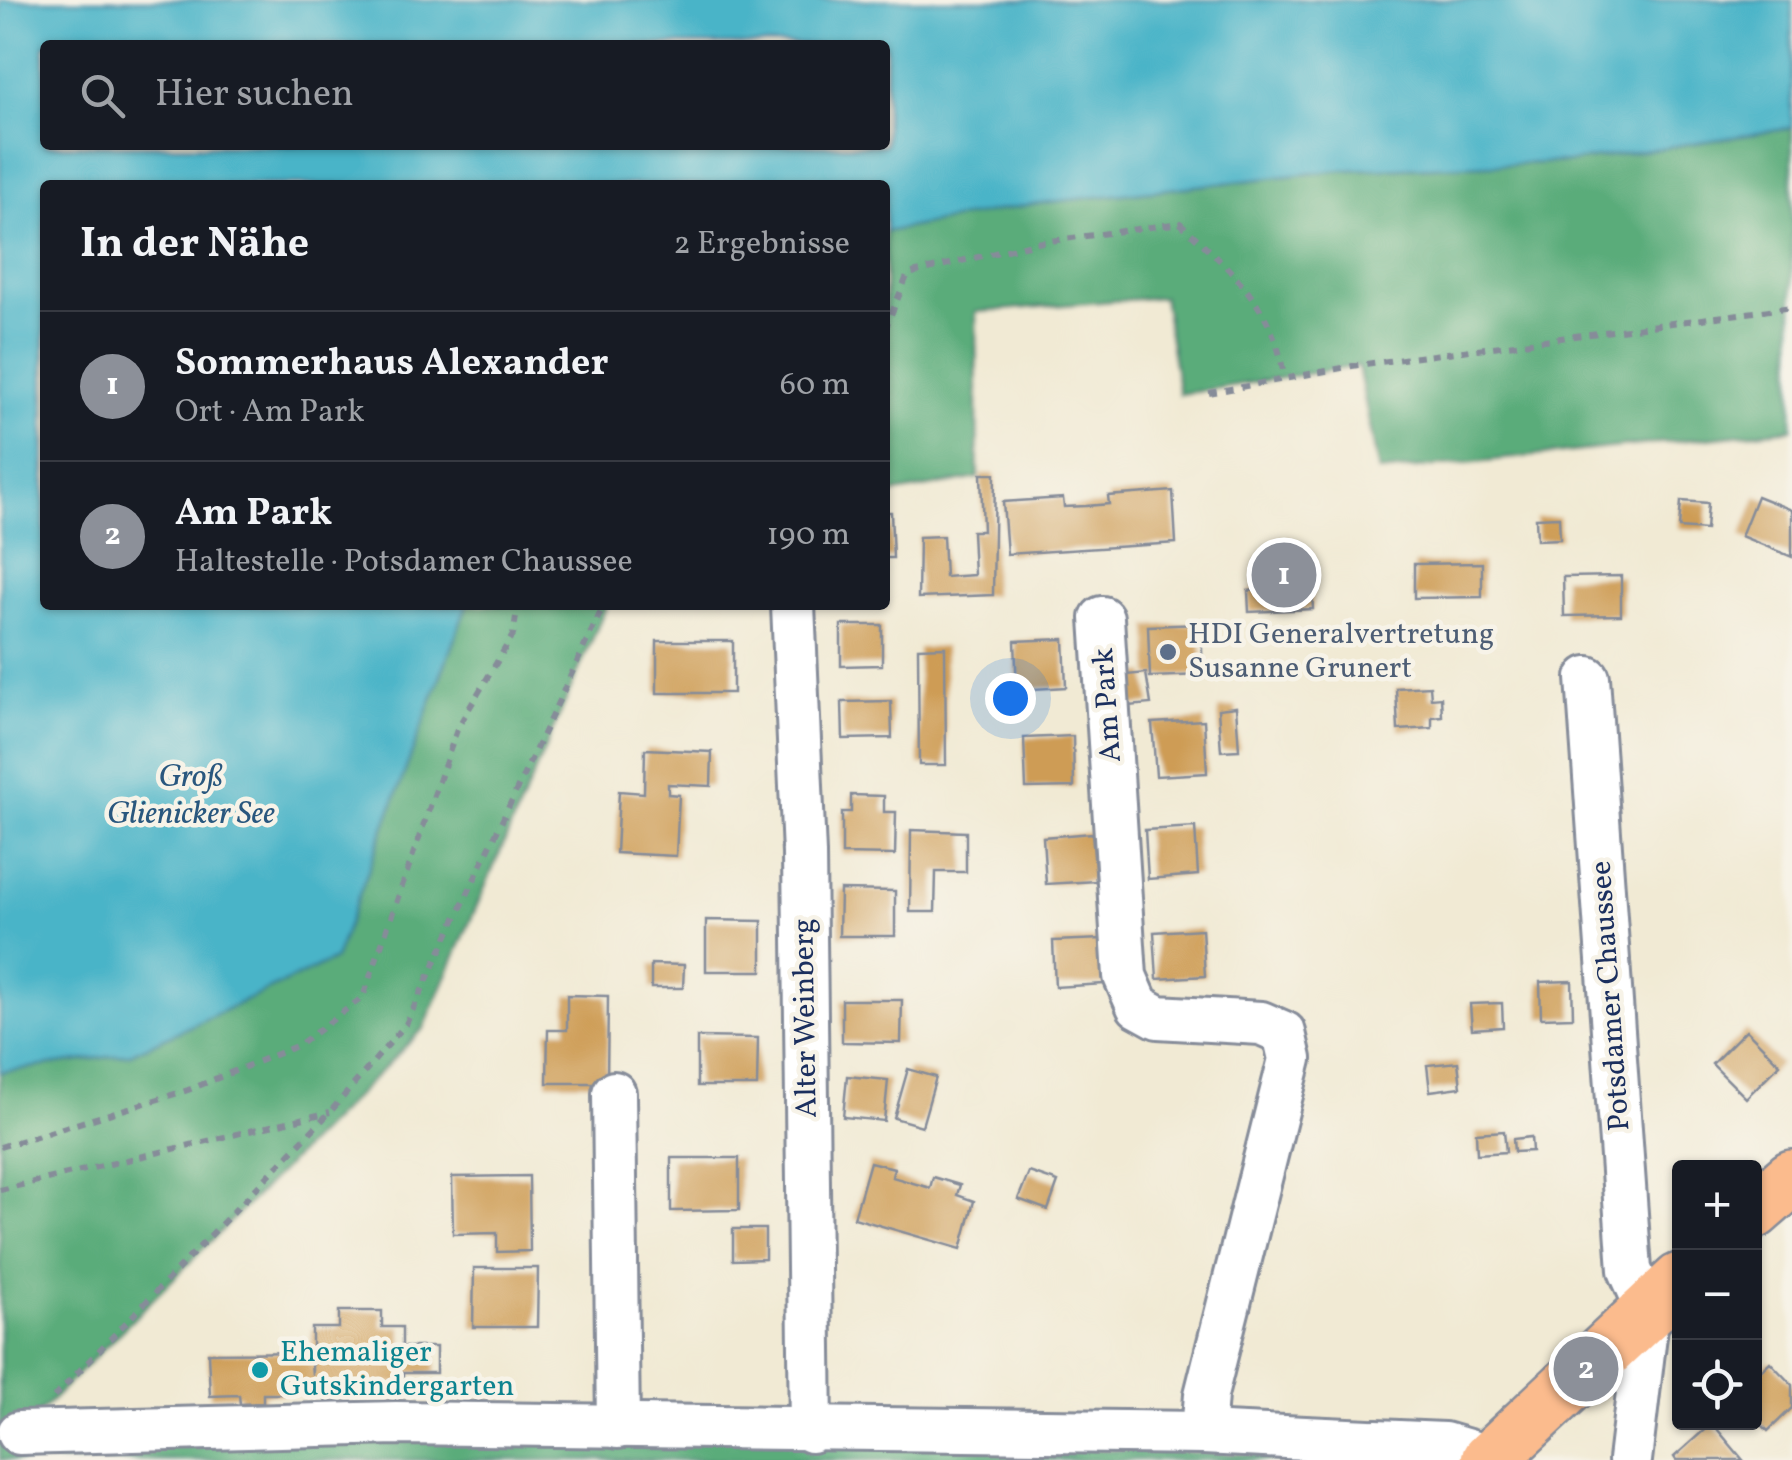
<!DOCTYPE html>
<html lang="de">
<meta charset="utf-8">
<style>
:root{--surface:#171b24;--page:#242831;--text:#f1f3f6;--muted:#9ea1a6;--line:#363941;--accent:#8c9099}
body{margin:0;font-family:Vollkorn,serif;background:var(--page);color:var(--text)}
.controls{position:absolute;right:30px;bottom:30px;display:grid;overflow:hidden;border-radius:10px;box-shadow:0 2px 8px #0004}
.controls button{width:90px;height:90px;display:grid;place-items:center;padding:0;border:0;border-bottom:2px solid var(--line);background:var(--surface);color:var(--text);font:50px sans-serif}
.you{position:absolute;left:1010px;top:698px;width:35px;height:35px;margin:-25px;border:8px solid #fff;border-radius:50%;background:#1a73e8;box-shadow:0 0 0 15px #1a73e833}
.badge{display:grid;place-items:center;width:65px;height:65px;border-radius:50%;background:var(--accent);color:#fff;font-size:32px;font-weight:700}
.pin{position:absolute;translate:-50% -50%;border:5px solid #fff;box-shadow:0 2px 10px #0006}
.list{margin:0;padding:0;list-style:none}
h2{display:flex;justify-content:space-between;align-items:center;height:130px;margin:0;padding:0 40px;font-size:42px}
h2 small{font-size:32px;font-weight:400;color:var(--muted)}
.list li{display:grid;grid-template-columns:65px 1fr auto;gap:30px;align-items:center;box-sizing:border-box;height:150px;padding:0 40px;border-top:2px solid var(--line)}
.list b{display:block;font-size:38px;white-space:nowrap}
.list p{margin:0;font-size:32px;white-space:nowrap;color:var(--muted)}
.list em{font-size:32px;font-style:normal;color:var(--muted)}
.icon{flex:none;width:55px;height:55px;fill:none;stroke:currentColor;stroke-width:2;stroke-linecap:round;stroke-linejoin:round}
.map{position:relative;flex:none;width:1792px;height:1460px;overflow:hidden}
.search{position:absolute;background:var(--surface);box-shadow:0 2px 8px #0004;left:40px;top:40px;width:850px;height:110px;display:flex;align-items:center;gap:25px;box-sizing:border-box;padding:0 35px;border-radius:10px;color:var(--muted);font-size:38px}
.panel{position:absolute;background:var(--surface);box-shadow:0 2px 8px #0004;left:40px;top:180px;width:850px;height:430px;border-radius:10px}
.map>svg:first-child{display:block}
</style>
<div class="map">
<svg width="1792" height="1460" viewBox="0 0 1792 1460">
<rect width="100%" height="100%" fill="#f7f3e8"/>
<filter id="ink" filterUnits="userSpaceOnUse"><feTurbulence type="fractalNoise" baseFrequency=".01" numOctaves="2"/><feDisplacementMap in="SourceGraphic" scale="20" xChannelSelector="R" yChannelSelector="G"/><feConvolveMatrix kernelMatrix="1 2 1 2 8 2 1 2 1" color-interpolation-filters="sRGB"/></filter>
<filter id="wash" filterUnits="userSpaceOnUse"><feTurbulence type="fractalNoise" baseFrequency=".0048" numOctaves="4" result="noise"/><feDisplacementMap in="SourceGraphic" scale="40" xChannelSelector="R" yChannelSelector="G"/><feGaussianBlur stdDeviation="2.25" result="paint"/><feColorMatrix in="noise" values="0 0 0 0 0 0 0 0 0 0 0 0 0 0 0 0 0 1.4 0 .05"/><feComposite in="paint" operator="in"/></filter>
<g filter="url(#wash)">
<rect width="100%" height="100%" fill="#f1ead4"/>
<g fill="#5aac7a" stroke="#3a6e6c" stroke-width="2.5">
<polygon points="1792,128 1792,429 1379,472 1358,366 1179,394 1163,297 976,312 978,478 885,495 885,232 1032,204 1342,170 1571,162"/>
<polygon points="467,605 607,605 424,1028 21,1431 337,1425 1438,1460 0,1460 0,1072 130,1054 335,959"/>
</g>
<path fill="#4ab4c8" stroke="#327293" stroke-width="2.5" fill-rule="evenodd" d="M 0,0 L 1792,0 L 1792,128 L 1571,162 L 1342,170 L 1032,204 L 885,232 L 885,185 L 45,185 L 45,605 L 467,605 L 335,959 L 130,1054 L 0,1072 ZM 45,45 L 885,45 L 885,145 L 45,145 Z"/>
<g id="blocks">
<g fill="#ce9c54">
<polygon points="981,474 995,474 993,595 918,598 919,537 943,536 945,577 974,575 972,531 983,531"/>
<polygon points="1173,491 1176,543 1007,554 1003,502 1063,498 1064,507 1086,506 1109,504 1108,496"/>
<polygon points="1757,496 1792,510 1792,557 1741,536"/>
<polygon points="1681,501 1708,503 1706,530 1679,528"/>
<polygon points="885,512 891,512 893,558 885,558"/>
<polygon points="1559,517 1560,539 1537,540 1536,518"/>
<polygon points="1310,558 1313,609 1249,612 1248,591 1258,590 1256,561"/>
<polygon points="1482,563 1482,597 1414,598 1414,564"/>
<polygon points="1621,576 1621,615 1564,616 1563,577"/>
<polygon points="1201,624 1203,675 1150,677 1148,626"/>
<polygon points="841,625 882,625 882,665 841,666"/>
<polygon points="1064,639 1066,687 1017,690 1015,641"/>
<rect x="657" y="641" width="76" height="52"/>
<polygon points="945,647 946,765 919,765 918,648"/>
<polygon points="1146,673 1151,704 1118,707 1116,676"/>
<polygon points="1430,686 1431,698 1441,697 1442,716 1432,717 1432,728 1398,730 1396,688"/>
<polygon points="891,701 892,738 843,739 842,702"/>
<polygon points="1236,707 1239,750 1221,751 1218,709"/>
<polygon points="1204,720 1207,773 1156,776 1152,723"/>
<polygon points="1073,736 1074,787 1026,788 1024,738"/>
<polygon points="645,749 712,752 711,786 668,784 668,794 679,795 676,856 616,853 619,791 644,793"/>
<polygon points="851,795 884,796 884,812 896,812 895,855 842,854 842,812 851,812"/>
<polygon points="1195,827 1198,875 1148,879 1145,830"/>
<polygon points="911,830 966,832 966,872 936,872 935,912 910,912"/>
<polygon points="1092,833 1096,881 1046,884 1043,837"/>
<polygon points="840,890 895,891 895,936 839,936"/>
<polygon points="706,920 762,921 762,971 706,971"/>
<polygon points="1202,929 1205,976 1157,979 1154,932"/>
<polygon points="1103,939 1104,984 1055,987 1053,941"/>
<polygon points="651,964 684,965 683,988 651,988"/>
<polygon points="1572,981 1573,1017 1541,1018 1540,982"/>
<polygon points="567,995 608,996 607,1083 547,1083 548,1030 567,1030"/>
<polygon points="842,1000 902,1000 901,1043 842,1042"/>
<polygon points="1502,1003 1503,1027 1472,1029 1470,1004"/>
<polygon points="1746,1030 1780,1064 1746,1098 1712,1064"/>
<polygon points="697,1037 758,1038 757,1086 697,1086"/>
<polygon points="1458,1062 1461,1087 1430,1091 1427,1065"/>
<polygon points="908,1069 936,1077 922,1126 894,1118"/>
<polygon points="847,1076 888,1080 884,1121 843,1117"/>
<polygon points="1504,1131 1506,1152 1477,1154 1476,1133"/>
<polygon points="1531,1137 1532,1151 1514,1152 1513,1139"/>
<polygon points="671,1158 739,1158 739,1210 671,1211"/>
<polygon points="870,1162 894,1168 892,1177 930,1188 933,1177 960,1185 957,1195 974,1201 961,1249 854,1218"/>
<polygon points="1029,1172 1058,1182 1048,1210 1018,1199"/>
<polygon points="529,1176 530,1251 497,1252 497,1233 453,1234 452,1177"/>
<polygon points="733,1229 765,1229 765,1259 733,1260"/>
<polygon points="474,1268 538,1268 537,1327 473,1327"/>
<polygon points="339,1311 382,1311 382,1327 402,1327 402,1347 436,1347 436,1373 403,1373 403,1383 293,1387 293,1394 263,1394 263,1403 240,1404 239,1395 210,1396 208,1353 310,1352 312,1375 312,1328 339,1328"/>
<polygon points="1770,1362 1792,1385 1792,1408 1768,1431 1754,1417 1754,1377"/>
<polygon points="1712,1423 1743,1460 1676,1460 1674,1457"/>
</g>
</g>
</g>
<g filter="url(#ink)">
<use href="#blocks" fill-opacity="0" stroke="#868c99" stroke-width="2.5"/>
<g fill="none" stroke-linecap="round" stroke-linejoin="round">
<defs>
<g id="minor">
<polyline points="793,605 804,854 811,1431"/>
<polyline points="1102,618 1125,976 1138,1006 1158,1017 1261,1023 1284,1033 1290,1059 1206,1395 1203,1433"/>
<polyline points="1588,678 1630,1270 1648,1310 1630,1460"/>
<polyline points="614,1093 618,1427"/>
<polyline points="19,1433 396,1423 1203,1433 1369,1441"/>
<polyline points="1376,1441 1444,1444 1499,1460"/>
</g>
<g id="major">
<polyline points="1754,1211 1792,1178"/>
<polyline points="1489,1460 1680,1281"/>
</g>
</defs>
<use href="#minor" stroke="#868c99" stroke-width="48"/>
<use href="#major" stroke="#868c99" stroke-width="60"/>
<g stroke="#868c99" stroke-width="6" stroke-dasharray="8 8" stroke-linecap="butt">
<path d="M 885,329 L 908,274 L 1036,243 L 1180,223 C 1230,269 1276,308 1284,378"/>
<polyline points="1209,393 1358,365 1792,307"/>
<polyline points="0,1147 188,1090 299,1045 363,997 458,727 513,635 518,605"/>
<polyline points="0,1190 330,1112"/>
<polyline points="54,1397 330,1112 406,1024 604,605"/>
</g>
<use href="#minor" stroke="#fff" stroke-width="42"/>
<use href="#major" stroke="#fbbb8d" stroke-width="55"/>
</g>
</g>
<circle fill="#5c6f8a" stroke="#f7f3e8" stroke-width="4" cx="1168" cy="652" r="10"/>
<circle fill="#0f9aa8" stroke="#f7f3e8" stroke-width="4" cx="260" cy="1370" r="10"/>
<g text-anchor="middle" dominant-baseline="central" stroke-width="9" stroke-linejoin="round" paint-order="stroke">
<g font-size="30" fill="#4e5e75" stroke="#f7f3e8" text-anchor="start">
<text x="1188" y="635">HDI Generalvertretung<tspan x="1188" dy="34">Susanne Grunert</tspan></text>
</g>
<g font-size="30" fill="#1b2f5e" stroke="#f7f3e8">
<text transform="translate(1108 705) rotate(-94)">Am Park</text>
<text transform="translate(1611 996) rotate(-94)">Potsdamer Chaussee</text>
<text transform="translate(806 1018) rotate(-91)">Alter Weinberg</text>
</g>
<g font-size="30" fill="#0d838f" stroke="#f7f3e8" text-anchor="start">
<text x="280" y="1353">Ehemaliger<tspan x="280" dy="34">Gutskindergarten</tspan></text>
</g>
<g font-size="32" font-style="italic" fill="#29577e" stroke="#f7f3e8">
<text x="191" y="778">Groß<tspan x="191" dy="37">Glienicker See</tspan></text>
</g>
</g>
</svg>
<div class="controls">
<button>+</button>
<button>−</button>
<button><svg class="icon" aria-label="locate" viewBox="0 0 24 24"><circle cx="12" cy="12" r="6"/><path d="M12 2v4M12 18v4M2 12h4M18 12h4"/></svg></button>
</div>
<div class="you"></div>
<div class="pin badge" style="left:1284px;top:575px">1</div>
<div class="pin badge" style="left:1586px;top:1369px">2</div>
<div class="search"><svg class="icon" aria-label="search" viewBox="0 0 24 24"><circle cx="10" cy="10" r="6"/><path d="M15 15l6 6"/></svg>Hier suchen</div>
<section class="panel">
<h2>In der Nähe<small>2 Ergebnisse</small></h2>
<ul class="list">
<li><span class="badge">1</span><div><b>Sommerhaus Alexander</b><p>Ort · Am Park</p></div><em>60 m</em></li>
<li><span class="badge">2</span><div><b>Am Park</b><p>Haltestelle · Potsdamer Chaussee</p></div><em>190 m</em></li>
</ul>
</section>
</div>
